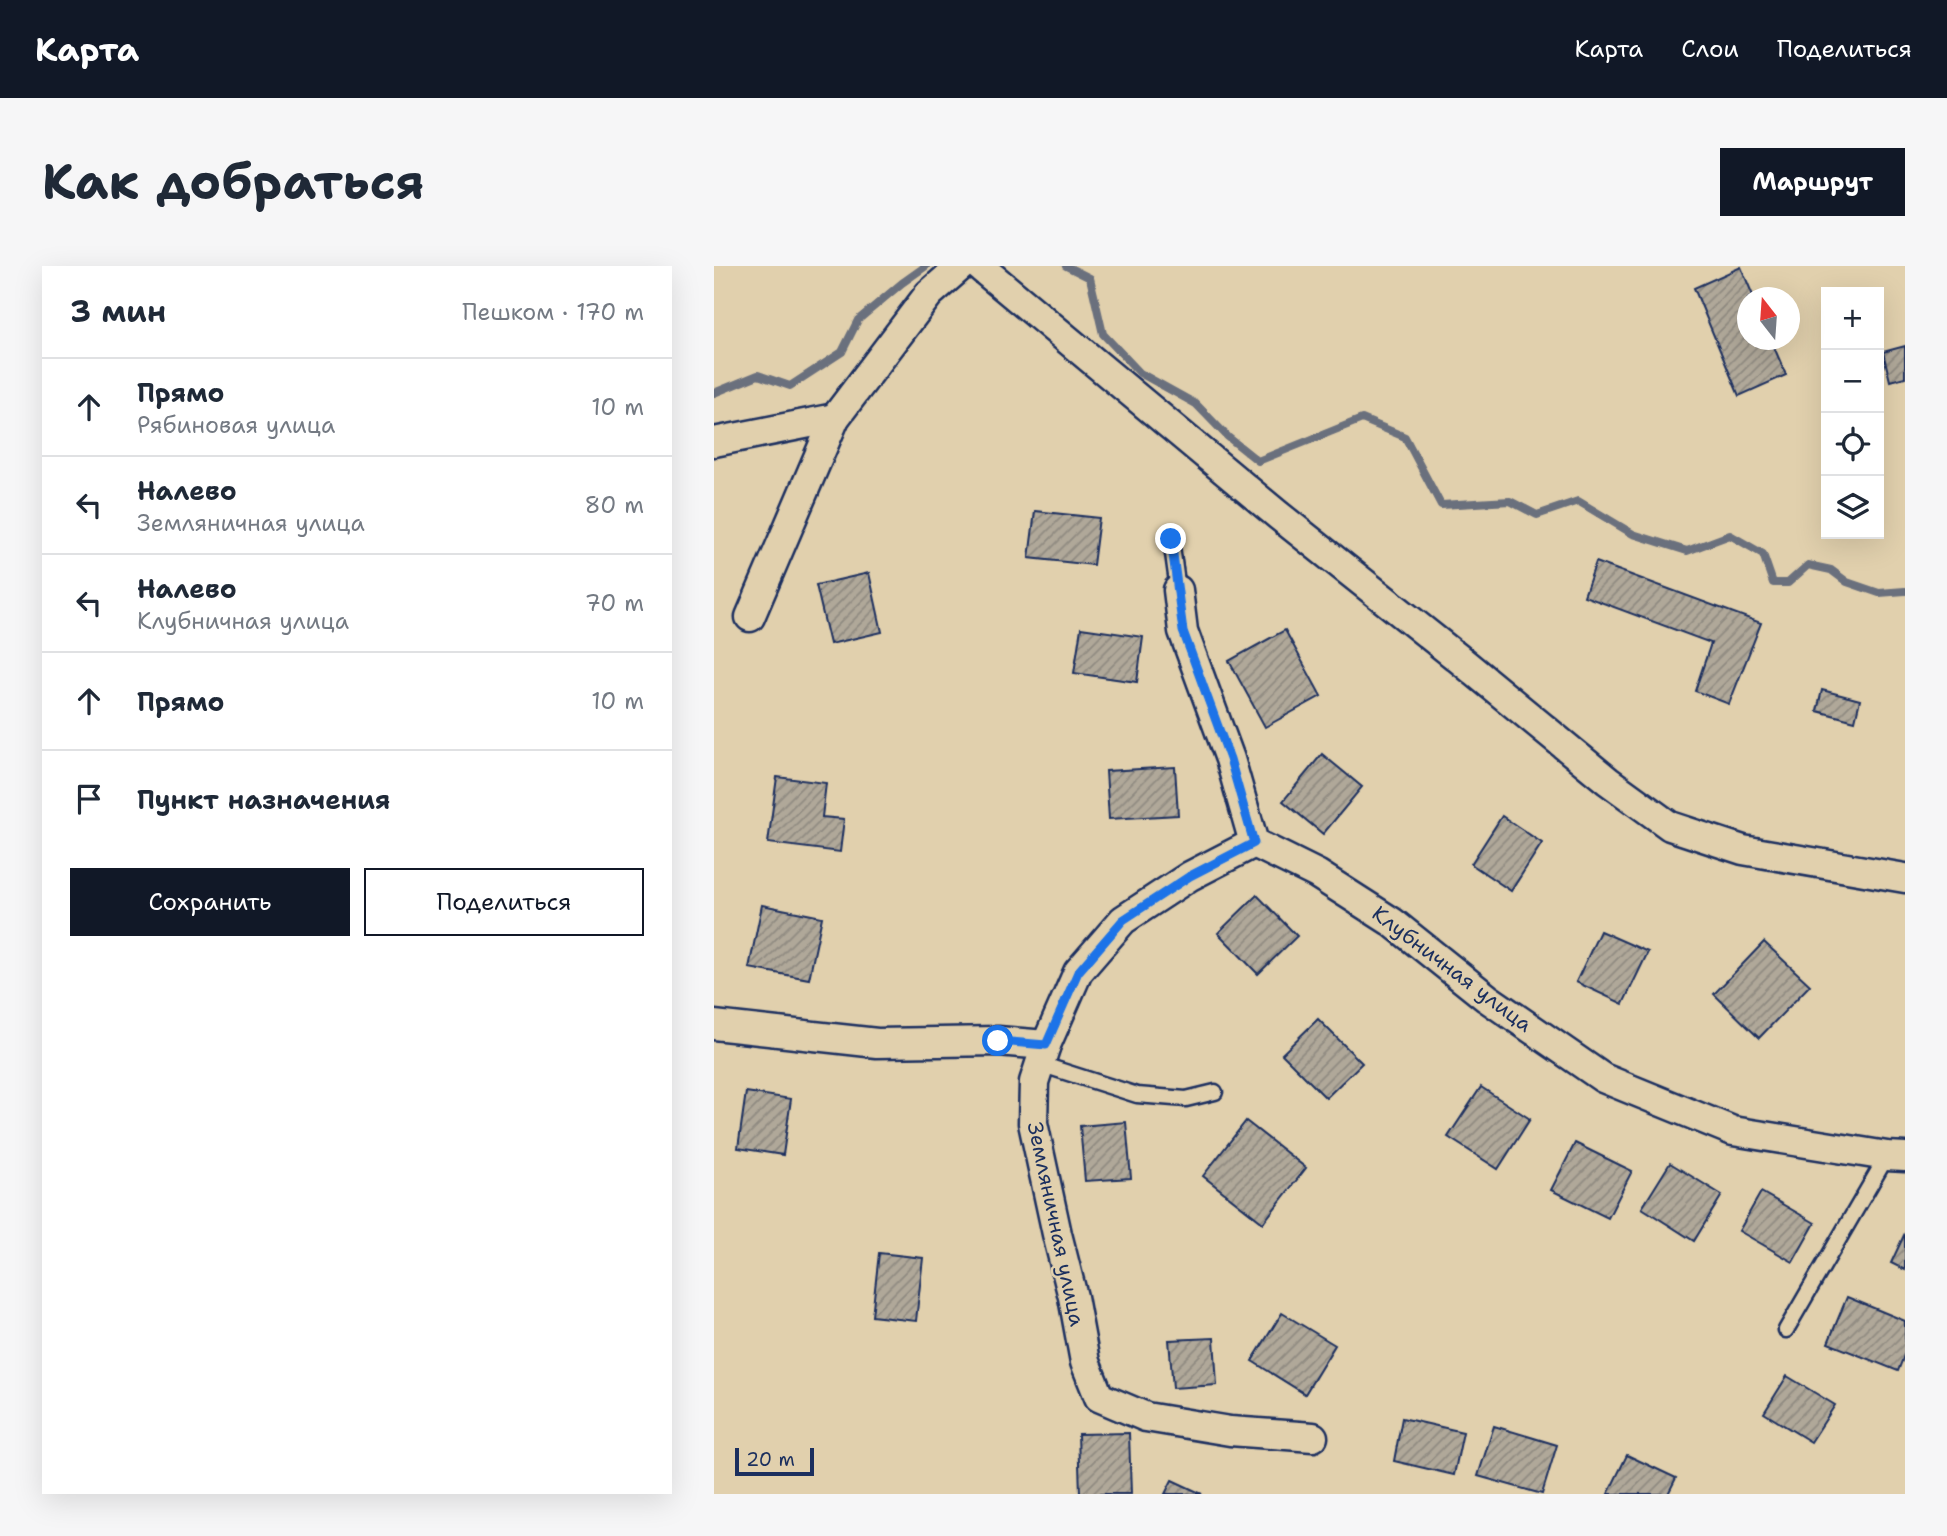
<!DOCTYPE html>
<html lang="ru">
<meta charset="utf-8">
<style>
:root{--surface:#fff;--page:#f6f6f7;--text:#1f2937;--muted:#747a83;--line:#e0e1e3;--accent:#111827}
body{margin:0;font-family:"Shantell Sans",sans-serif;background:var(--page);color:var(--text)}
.controls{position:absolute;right:21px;top:21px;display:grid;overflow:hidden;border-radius:0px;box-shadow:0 7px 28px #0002}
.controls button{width:63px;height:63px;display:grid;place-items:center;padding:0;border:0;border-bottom:2px solid var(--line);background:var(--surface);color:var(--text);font:35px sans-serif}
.compass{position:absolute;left:1023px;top:21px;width:63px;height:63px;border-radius:50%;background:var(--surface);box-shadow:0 7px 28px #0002;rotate:343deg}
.scale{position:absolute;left:21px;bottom:18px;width:79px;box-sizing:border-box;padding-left:7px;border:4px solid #1b2f5e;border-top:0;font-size:19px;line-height:24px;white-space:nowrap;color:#1b2f5e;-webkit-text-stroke:5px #e1d0ad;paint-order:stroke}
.stop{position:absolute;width:21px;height:21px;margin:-16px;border:5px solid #1a73e8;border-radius:50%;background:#fff}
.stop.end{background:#1a73e8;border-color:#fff;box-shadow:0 2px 7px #0008}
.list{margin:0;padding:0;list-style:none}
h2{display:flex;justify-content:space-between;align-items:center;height:91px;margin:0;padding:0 28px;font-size:30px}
h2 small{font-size:23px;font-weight:400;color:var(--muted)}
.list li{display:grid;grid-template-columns:46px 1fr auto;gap:21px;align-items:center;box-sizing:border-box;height:98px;padding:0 28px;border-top:2px solid var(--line)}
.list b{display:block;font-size:26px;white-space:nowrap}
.list p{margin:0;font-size:23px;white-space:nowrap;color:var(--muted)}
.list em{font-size:23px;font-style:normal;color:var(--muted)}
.actions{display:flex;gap:14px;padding:21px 28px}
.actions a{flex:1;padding:16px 0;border:2px solid var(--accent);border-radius:0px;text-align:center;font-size:24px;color:var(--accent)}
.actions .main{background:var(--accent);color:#fff}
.icon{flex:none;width:38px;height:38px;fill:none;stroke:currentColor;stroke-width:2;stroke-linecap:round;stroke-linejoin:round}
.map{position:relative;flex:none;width:1191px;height:1228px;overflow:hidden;border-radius:0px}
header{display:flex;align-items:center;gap:42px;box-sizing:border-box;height:98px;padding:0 35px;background:var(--accent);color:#fff}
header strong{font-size:33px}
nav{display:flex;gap:38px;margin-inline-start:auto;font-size:24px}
.intro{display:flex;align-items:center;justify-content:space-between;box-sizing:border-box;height:168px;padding:0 42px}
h1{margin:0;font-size:49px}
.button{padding:18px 32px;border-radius:0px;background:var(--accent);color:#fff;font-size:24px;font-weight:700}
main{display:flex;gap:42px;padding:0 42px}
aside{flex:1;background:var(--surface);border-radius:0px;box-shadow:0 7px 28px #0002}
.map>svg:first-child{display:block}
</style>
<header>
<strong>Карта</strong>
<nav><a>Карта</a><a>Слои</a><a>Поделиться</a></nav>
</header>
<div class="intro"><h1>Как добраться</h1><a class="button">Маршрут</a></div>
<main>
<aside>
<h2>3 мин<small>Пешком · 170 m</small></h2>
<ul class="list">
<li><svg class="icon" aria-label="ahead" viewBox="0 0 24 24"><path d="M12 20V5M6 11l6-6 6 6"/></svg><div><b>Прямо</b><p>Рябиновая улица</p></div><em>10 m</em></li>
<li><svg class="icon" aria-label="left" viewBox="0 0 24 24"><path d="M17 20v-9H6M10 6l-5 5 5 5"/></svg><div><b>Налево</b><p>Земляничная улица</p></div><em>80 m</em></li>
<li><svg class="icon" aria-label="left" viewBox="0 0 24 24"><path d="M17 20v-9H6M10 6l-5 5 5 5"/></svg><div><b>Налево</b><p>Клубничная улица</p></div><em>70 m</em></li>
<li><svg class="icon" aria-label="ahead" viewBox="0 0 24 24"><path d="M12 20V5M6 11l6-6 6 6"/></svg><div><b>Прямо</b></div><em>10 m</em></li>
<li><svg class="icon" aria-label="arrive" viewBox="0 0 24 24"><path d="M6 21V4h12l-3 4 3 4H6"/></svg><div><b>Пункт назначения</b></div></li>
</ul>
<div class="actions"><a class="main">Сохранить</a><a>Поделиться</a></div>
</aside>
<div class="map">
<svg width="1191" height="1228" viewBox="0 0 1191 1228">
<defs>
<pattern id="building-hatch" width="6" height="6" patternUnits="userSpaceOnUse" patternTransform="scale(1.75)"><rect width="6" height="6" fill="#b0a899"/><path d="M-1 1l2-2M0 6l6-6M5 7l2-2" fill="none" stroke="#8e8980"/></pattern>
</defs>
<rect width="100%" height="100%" fill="#e1d0ad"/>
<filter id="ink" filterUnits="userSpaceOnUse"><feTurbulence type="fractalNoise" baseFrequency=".0143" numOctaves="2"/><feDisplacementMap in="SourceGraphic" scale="14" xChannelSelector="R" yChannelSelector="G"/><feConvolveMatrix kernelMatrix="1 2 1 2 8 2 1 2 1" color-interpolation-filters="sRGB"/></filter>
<g filter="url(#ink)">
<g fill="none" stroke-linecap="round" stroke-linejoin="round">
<g stroke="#6a6f7d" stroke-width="8">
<polyline points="352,0 376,12 389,68 426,107 482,138 514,171 544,195 648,153 691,171 727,239 796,235 823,249 864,235 919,268 973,285 1016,269 1049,288 1059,317 1074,317 1094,299 1117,304 1133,316 1165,327 1191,325"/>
<polyline points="0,127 44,109 76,120 128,86 144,54 188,17 212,0"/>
</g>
</g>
<g fill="url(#building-hatch)" stroke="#1b2f5e" stroke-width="2">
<polygon points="1027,1 1040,32 1034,32 1034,74 1057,74 1072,109 1025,130 980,22"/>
<polygon points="1191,80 1191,111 1176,115 1169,86"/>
<polygon points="321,245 385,252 379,299 315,292"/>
<polygon points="882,296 1047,357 1015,438 981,425 997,377 870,330"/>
<polygon points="155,307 168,366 116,378 102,319"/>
<polygon points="367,362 429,371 423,416 360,407"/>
<polygon points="571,364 607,430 551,461 515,395"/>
<polygon points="1108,424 1146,434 1141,455 1103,445"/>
<polygon points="608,488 648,521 609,568 569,535"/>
<polygon points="461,501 464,549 395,553 392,505"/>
<polygon points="63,511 112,517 108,551 130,553 126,586 54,577"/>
<polygon points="788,550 828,577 797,625 757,598"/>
<polygon points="543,629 583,670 544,708 504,667"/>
<polygon points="48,639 108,651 95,713 35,702"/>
<polygon points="886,665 934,686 909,738 862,716"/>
<polygon points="1050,676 1096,719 1045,772 1000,728"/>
<polygon points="604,753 648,797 612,832 568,788"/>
<polygon points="767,821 816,853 784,903 734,871"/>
<polygon points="32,826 77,833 69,889 24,882"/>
<polygon points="532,855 592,902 549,957 489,910"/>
<polygon points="412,856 417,912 371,915 366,860"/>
<polygon points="861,877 918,905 894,952 837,924"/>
<polygon points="956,897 1008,929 980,975 928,942"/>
<polygon points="1047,926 1101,957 1079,996 1025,965"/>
<polygon points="1191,967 1191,1004 1177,997"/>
<polygon points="165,987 209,992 202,1055 158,1050"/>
<polygon points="1133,1031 1191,1055 1191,1087 1184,1105 1114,1077"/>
<polygon points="568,1047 621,1079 591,1128 538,1095"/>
<polygon points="500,1072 503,1119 459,1122 455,1074"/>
<polygon points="1073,1110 1121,1139 1097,1176 1050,1147"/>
<polygon points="688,1152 749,1166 740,1209 680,1195"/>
<polygon points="780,1160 843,1179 828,1228 764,1210"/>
<polygon points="415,1167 417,1228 366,1228 364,1168"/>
<polygon points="913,1189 962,1212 954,1228 894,1228"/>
<polygon points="458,1214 488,1228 451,1228"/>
</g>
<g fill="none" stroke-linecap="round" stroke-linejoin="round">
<defs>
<g id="lane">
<polyline points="457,273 464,324"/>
<polyline points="326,798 423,829 472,833 501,826"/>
<polyline points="1072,1064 1173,890"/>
</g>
<g id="street">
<polyline points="265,0 564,249 744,392 894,515 956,560 1029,584 1191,612"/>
<polyline points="0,176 121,152"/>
<polyline points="464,324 469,365 516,493 540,577 603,608 678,656 773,732 889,812 1019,865 1173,890 1191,891"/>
<polyline points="36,351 121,152 215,28 247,0"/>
<polyline points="540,577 476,610 409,654 364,706 332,779 320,816 319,857 343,968 359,1031 371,1096 385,1131 432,1151 516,1165 599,1171"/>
<polyline points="0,759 163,777 284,775 332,779"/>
</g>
</defs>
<use href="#lane" stroke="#1b2f5e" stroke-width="19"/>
<use href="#street" stroke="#1b2f5e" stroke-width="33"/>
<use href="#lane" stroke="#e1d0ad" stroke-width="14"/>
<use href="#street" stroke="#e1d0ad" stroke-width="28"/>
</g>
</g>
<g fill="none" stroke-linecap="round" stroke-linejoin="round" filter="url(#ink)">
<polyline stroke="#1a73e8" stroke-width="9" points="284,775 332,779 364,706 409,654 476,610 540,577 516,493 469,365 457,273"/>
</g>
<g text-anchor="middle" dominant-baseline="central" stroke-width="5" stroke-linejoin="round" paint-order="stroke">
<g font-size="21" fill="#1b2f5e" stroke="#e1d0ad">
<text transform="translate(738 703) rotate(37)">Клубничная улица</text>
<text transform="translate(342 958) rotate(78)">Земляничная улица</text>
</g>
</g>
</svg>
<div class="controls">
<button>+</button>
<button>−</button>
<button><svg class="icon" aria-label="locate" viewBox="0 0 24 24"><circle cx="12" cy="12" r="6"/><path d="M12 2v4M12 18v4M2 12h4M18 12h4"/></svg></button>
<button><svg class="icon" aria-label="layers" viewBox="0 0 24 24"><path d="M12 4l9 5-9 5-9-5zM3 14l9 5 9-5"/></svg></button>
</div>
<svg class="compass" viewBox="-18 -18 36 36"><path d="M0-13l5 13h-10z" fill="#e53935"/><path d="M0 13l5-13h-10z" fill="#747a83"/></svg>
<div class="scale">20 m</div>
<div class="stop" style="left:284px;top:775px"></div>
<div class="stop end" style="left:457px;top:273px"></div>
</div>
</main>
